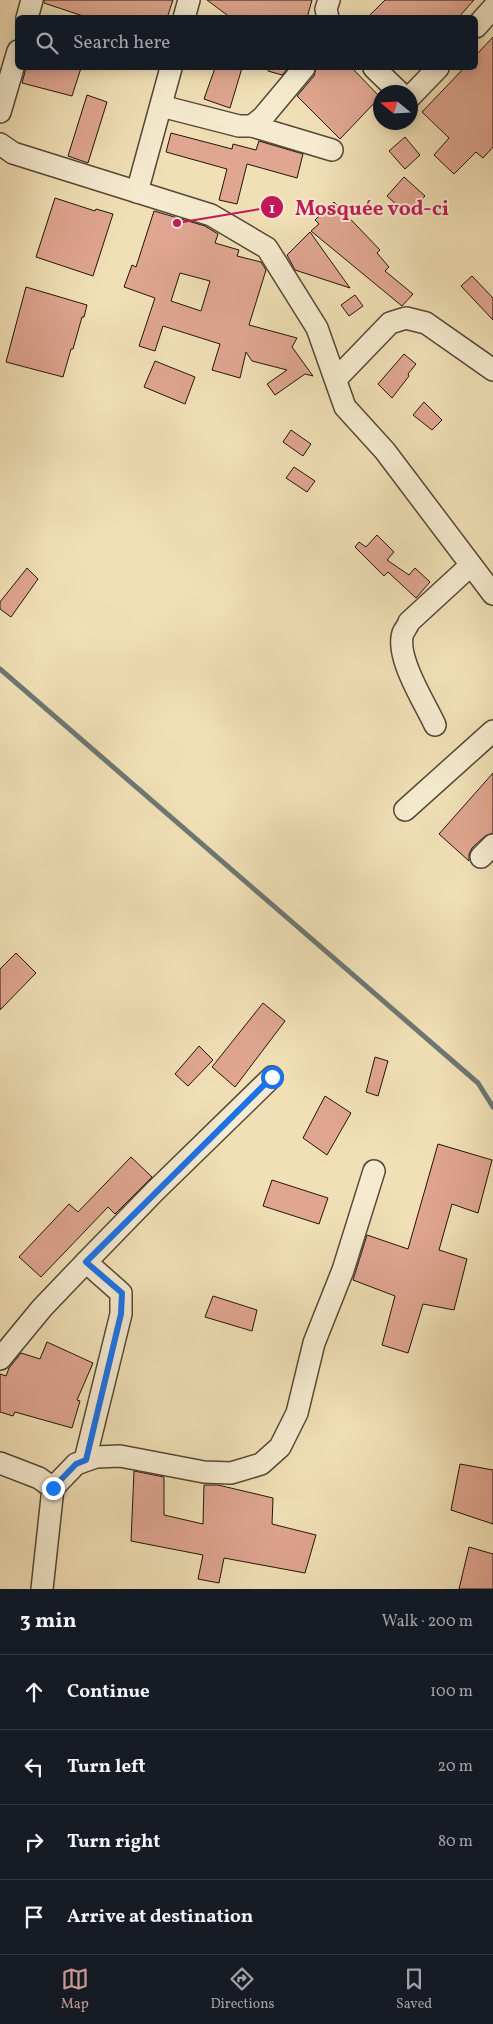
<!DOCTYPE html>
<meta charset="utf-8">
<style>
:root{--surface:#171b24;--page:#242831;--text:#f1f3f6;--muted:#9ea1a6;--line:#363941;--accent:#c59692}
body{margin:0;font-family:Vollkorn,serif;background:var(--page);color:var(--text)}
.compass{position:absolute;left:373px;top:85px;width:45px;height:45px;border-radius:50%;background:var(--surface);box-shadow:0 2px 12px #0003;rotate:288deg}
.stop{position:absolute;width:15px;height:15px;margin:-11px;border:4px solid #1a73e8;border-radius:50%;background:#fff}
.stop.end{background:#1a73e8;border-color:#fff;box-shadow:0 1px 5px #0008}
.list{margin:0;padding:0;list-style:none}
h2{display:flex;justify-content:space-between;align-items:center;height:65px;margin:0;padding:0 20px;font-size:21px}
h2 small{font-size:16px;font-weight:400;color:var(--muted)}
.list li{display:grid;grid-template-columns:32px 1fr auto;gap:15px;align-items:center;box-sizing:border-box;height:75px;padding:0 20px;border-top:1px solid var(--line)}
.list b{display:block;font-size:19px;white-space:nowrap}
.list em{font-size:16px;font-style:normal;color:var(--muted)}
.icon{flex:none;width:28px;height:28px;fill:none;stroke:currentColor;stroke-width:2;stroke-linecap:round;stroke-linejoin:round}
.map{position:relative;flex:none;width:493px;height:1589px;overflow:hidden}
.search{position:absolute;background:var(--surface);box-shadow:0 2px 12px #0003;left:15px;right:15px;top:15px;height:55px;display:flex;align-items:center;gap:12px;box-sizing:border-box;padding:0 18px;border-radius:8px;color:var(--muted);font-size:19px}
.sheet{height:365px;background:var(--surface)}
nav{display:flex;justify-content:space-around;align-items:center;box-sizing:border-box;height:70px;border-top:1px solid var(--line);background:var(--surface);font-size:14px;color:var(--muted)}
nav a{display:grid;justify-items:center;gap:2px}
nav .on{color:var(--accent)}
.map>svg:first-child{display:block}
</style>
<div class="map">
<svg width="493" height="1589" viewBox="0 0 493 1589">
<rect width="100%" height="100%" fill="#f1e0b6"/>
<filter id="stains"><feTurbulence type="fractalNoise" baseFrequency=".004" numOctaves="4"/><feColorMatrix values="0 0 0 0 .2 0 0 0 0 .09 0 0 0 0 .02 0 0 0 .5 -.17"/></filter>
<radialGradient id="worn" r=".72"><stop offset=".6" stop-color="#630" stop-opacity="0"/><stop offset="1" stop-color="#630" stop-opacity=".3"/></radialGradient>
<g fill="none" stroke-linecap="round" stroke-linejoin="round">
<polyline stroke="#6c7873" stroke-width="5" points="0,669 478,1083 493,1107"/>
</g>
<g fill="#e0a691" stroke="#20160b" fill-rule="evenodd">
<polygon points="44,0 173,0 167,18 89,18 44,3"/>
<polygon points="207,0 312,0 307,18 231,18"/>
<polygon points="385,0 474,0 458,18 367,18"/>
<polygon points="493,37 493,147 483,158 476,152 454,174 434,155 449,138 422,112 464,68 476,68 476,55"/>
<polygon points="26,68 81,68 72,96 22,83"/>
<polygon points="215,68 242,68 230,108 204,99"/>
<polygon points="269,68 288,68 282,75 268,71"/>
<polygon points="316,68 352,68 380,97 340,139 297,96 314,76"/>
<polygon points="87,95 107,102 88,163 68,156"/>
<polygon points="171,133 232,149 233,144 256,150 259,141 303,154 297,178 247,164 237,204 219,200 227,169 166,152"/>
<polygon points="405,137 420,155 405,169 389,151"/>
<polygon points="404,177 425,196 408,215 387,196"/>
<polygon points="55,198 95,211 96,209 113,214 93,276 36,257"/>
<polygon points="334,202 380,250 377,253 389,267 385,271 413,294 402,306 311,231 319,224 315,220"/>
<path d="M 154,211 L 205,226 L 218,234 L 215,243 L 239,250 L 237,256 L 261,262 L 266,270 L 249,325 L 297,338 L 292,347 L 313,376 L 305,374 L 275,395 L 267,384 L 287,370 L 252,361 L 246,352 L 240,378 L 212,370 L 220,344 L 163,326 L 155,351 L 139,346 L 155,298 L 124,287 L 132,265 L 136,267 ZM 180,273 L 210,281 L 201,311 L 171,301 Z"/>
<polygon points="310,232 350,288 295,270 287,255"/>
<polygon points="472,276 493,298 493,320 461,286"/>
<polygon points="26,287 87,305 84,317 82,317 73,349 71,349 63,377 6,362"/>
<polygon points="355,295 363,306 349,316 341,305"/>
<polygon points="404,354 416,364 408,374 409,376 392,398 378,384"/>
<polygon points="155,361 195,377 185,404 144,387"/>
<polygon points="424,402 442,420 432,430 413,415"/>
<polygon points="291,430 311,444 303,456 283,442"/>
<polygon points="294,467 315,481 307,492 286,478"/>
<polygon points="377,535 394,552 387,560 409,575 415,568 430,582 416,598 388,572 384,576 355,547 359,542 366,547"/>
<polygon points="27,568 38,579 11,617 0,609 0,602"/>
<polygon points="493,773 493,833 485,836 472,848 469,854 469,861 439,834"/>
<polygon points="16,953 36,973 0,1010 0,969"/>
<polygon points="263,1003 285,1021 235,1087 212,1067"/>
<polygon points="199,1046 213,1060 188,1086 175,1074"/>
<polygon points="375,1057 388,1061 378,1096 366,1092"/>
<polygon points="325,1096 351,1113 327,1155 303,1138"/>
<polygon points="438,1144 492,1160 478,1213 452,1204 439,1250 467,1259 454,1310 423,1304 408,1353 382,1345 395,1296 353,1280 367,1235 408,1249"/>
<polygon points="131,1157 152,1177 115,1214 108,1207 41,1277 19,1257 69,1204 78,1212"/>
<polygon points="272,1180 328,1198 319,1224 263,1206"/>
<polygon points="213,1296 257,1310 252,1331 205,1317"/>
<polygon points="47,1342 93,1363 77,1400 80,1401 72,1428 15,1412 13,1416 0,1412 0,1374 6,1376 9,1368 21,1353 40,1359"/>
<polygon points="460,1464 493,1470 493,1524 451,1510"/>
<polygon points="134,1471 164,1477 164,1515 203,1524 204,1485 218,1485 273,1498 272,1524 316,1535 305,1573 224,1558 219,1583 198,1579 203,1555 131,1541"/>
<polygon points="469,1547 493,1554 493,1589 459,1589"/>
</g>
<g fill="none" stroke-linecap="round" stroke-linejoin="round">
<defs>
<g id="minor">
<polyline points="27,18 32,0"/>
<polyline points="184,18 189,0"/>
<polyline points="328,18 326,9 329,0"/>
<polyline points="476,27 493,8"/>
<polyline points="374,68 399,92"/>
<polyline points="410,97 438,68"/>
<polyline points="161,106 239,126 252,126 263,117 304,68"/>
<polyline points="0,112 18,51"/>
<polyline points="252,126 332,150"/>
<polyline points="0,144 13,153 211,215 267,248 317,328 345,407 385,451 493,594"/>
<polyline points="137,192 171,68"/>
<polyline points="336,379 390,323 406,318 426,323 493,370"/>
<path d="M 435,725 C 425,703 395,657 403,633 C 405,629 408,626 409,622 L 471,565"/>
<polyline points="405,810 493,731"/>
<polyline points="481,857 493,845"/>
<polyline points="0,1359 42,1308 86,1262 155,1191 272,1077"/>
<polyline points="85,1460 121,1314 121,1293 86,1262"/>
<polyline points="0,1463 39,1478 53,1488 42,1589"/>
<polyline points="53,1488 76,1464 96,1457 120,1456 204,1472 231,1473 261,1464 280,1447 297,1413 314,1343 343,1270 374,1171"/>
</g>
</defs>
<use href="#minor" stroke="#544836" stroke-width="24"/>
<use href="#minor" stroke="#f6ebd0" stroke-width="21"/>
</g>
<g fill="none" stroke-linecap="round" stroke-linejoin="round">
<polyline stroke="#1a73e8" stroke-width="6" points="53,1488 76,1464 86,1460 121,1314 122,1293 86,1262 272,1077"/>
</g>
<path fill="none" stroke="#c2185b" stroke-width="2" d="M177 223L272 207"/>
<g fill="#c2185b" stroke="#f6ebd0" stroke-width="2">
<circle cx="177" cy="223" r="5"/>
<circle cx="272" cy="207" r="12"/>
</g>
<g font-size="15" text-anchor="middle" font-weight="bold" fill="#fff">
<text x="272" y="213">1</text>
</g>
<g font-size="21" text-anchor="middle" font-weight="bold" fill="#c2185b" stroke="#f6ebd0" stroke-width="4" stroke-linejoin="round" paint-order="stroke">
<text x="372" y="215">Mosquée vod-ci</text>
</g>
<rect width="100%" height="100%" filter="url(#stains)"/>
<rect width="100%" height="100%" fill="url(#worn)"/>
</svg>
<svg class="compass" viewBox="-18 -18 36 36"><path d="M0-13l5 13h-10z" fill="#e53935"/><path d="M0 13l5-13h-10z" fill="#9ea1a6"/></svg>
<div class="stop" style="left:272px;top:1077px"></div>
<div class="stop end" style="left:53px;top:1488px"></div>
<div class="search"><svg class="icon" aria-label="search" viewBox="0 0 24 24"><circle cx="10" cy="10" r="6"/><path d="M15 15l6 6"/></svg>Search here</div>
</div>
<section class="sheet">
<h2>3 min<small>Walk · 200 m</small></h2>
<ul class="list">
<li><svg class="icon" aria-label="ahead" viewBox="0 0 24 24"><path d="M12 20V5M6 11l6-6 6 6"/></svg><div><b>Continue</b></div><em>100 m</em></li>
<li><svg class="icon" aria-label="left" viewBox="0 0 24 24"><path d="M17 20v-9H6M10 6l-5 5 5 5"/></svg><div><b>Turn left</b></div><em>20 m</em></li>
<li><svg class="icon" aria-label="right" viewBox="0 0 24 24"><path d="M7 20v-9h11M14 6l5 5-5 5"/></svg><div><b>Turn right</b></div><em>80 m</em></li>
<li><svg class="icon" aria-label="arrive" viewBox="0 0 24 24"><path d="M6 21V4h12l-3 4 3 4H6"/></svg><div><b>Arrive at destination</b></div></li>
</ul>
</section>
<nav>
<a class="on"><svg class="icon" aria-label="map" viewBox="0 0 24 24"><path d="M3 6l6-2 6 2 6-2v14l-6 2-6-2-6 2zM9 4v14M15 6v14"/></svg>Map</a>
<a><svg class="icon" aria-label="directions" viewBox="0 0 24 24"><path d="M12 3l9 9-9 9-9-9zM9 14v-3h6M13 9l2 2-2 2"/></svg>Directions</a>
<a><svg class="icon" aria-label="saved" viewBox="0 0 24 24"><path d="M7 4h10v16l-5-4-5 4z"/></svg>Saved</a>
</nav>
